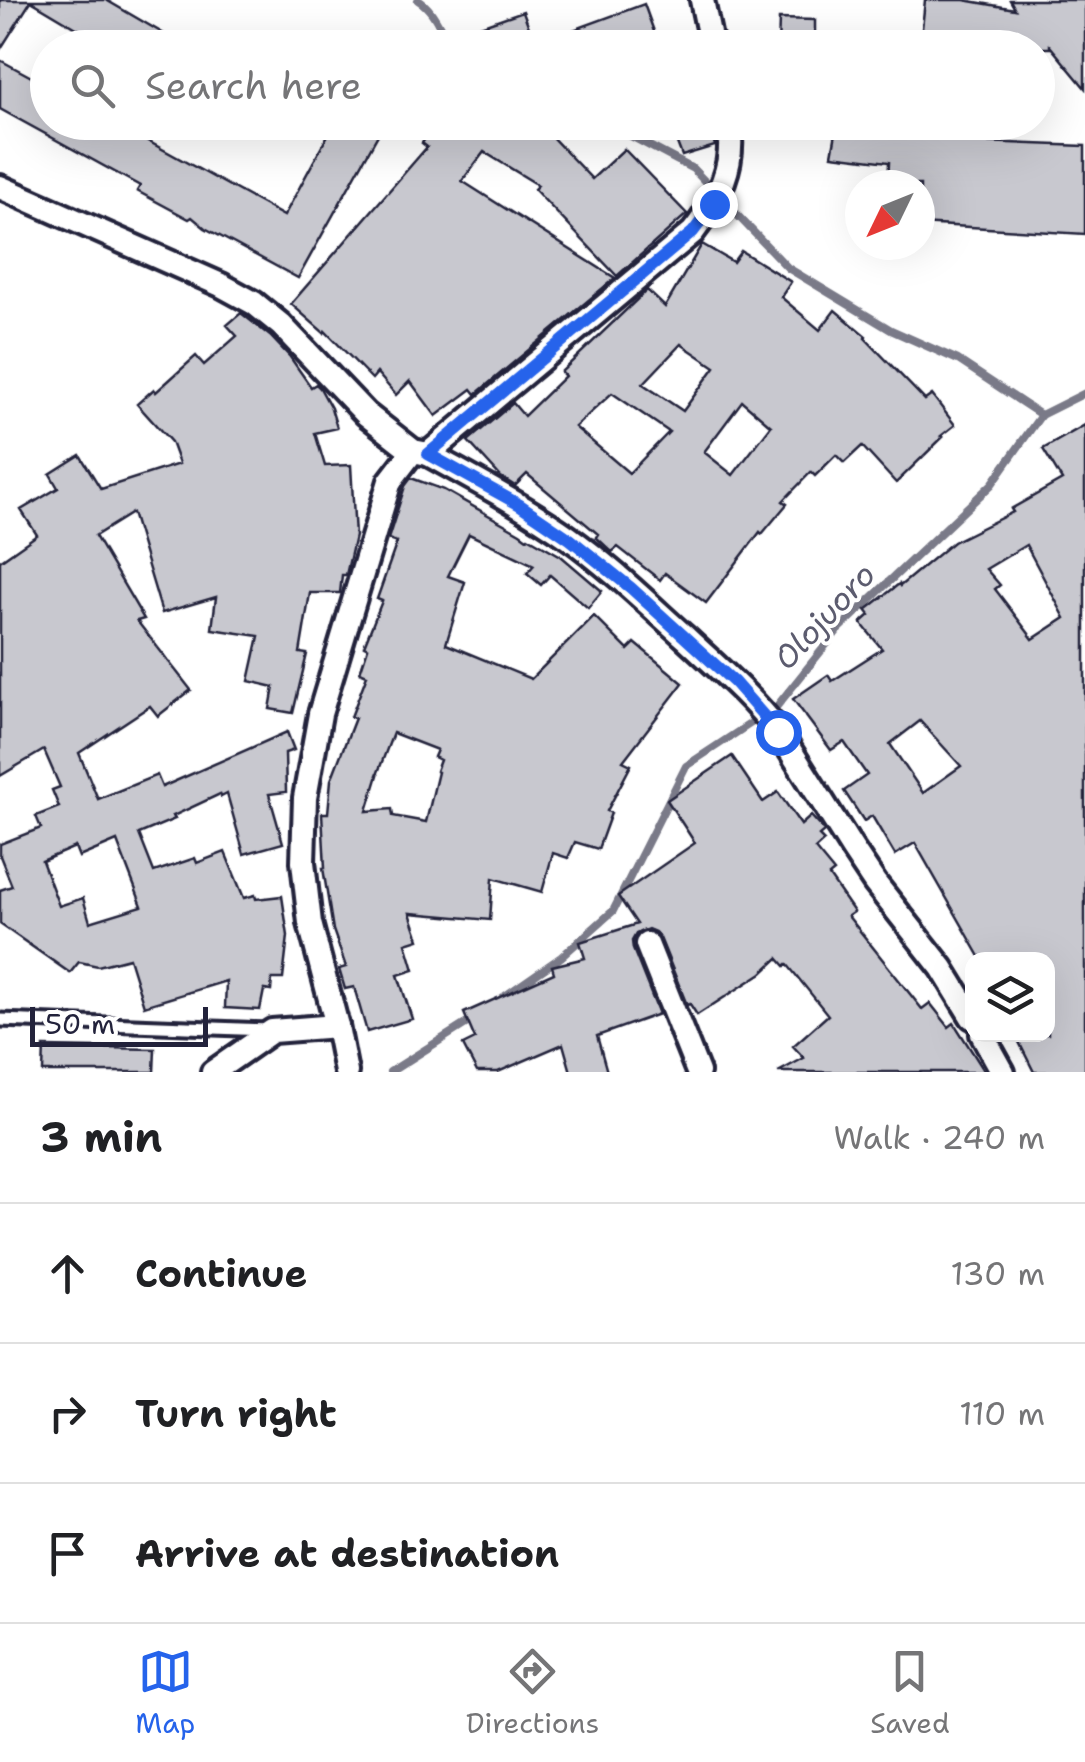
<!DOCTYPE html>
<meta charset="utf-8">
<style>
:root{--surface:#fff;--page:#f6f6f6;--text:#202124;--muted:#757577;--line:#e0e0e0;--accent:#2563eb}
body{margin:0;font-family:"Shantell Sans",sans-serif;background:var(--page);color:var(--text)}
.controls{position:absolute;right:30px;bottom:30px;display:grid;overflow:hidden;border-radius:20px;box-shadow:0 10px 40px #0002}
.controls button{width:90px;height:90px;display:grid;place-items:center;padding:0;border:0;border-bottom:2px solid var(--line);background:var(--surface);color:var(--text);font:50px sans-serif}
.compass{position:absolute;left:845px;top:170px;width:90px;height:90px;border-radius:50%;background:var(--surface);box-shadow:0 10px 40px #0002;rotate:227deg}
.scale{position:absolute;left:30px;bottom:25px;width:178px;box-sizing:border-box;padding-left:10px;border:5px solid #22223b;border-top:0;font-size:28px;line-height:35px;white-space:nowrap;color:#22223b;-webkit-text-stroke:8px #fff;paint-order:stroke}
.stop{position:absolute;width:30px;height:30px;margin:-22px;border:8px solid #2563eb;border-radius:50%;background:#fff}
.stop.end{background:#2563eb;border-color:#fff;box-shadow:0 2px 10px #0008}
.list{margin:0;padding:0;list-style:none}
h2{display:flex;justify-content:space-between;align-items:center;height:130px;margin:0;padding:0 40px;font-size:42px}
h2 small{font-size:32px;font-weight:400;color:var(--muted)}
.list li{display:grid;grid-template-columns:65px 1fr auto;gap:30px;align-items:center;box-sizing:border-box;height:140px;padding:0 40px;border-top:2px solid var(--line)}
.list b{display:block;font-size:38px;white-space:nowrap}
.list em{font-size:32px;font-style:normal;color:var(--muted)}
.icon{flex:none;width:55px;height:55px;fill:none;stroke:currentColor;stroke-width:2;stroke-linecap:round;stroke-linejoin:round}
.map{position:relative;flex:none;width:1085px;height:1072px;overflow:hidden}
.search{position:absolute;background:var(--surface);box-shadow:0 10px 40px #0002;left:30px;right:30px;top:30px;height:110px;display:flex;align-items:center;gap:25px;box-sizing:border-box;padding:0 35px;border-radius:55px;color:var(--muted);font-size:38px}
.sheet{height:550px;background:var(--surface)}
nav{display:flex;justify-content:space-around;align-items:center;box-sizing:border-box;height:140px;border-top:2px solid var(--line);background:var(--surface);font-size:28px;color:var(--muted)}
nav a{display:grid;justify-items:center;gap:5px}
nav .on{color:var(--accent)}
.map>svg:first-child{display:block}
</style>
<div class="map">
<svg width="1085" height="1072" viewBox="0 0 1085 1072">
<rect width="100%" height="100%" fill="#fff"/>
<filter id="ink" filterUnits="userSpaceOnUse"><feTurbulence type="fractalNoise" baseFrequency=".01" numOctaves="2"/><feDisplacementMap in="SourceGraphic" scale="20" xChannelSelector="R" yChannelSelector="G"/><feConvolveMatrix kernelMatrix="1 2 1 2 8 2 1 2 1" color-interpolation-filters="sRGB"/></filter>
<g filter="url(#ink)">
<g fill="none" stroke-linecap="round" stroke-linejoin="round">
<g stroke="#7a7a88" stroke-width="8">
<path d="M 418,0 C 436,11 440,32 453,48"/>
<polyline points="613,122 625,133 693,169 788,268 891,330 958,360 1041,415"/>
<polyline points="502,998 561,957 613,911 686,766 777,706 838,630 992,484 1041,415 1085,393"/>
<polyline points="390,1072 475,1018"/>
</g>
</g>
<g fill="#c8c8cf" stroke="#22223b" stroke-width="2.5" fill-rule="evenodd">
<polygon points="0,0 106,0 188,48 110,48 31,1 0,50"/>
<polygon points="925,0 964,0 1015,9 1010,0 1085,0 1085,88 1050,46 1050,48 920,48"/>
<polygon points="644,4 660,48 488,48 480,26 523,11 535,44"/>
<polygon points="779,19 815,20 815,48 778,48"/>
<polygon points="0,60 48,86 48,122 113,122 284,216 335,122 385,122 298,278 205,228 192,217 189,219 137,191 140,186 0,109"/>
<polygon points="437,122 561,122 552,137 592,179 624,149 687,214 617,276 534,189 538,185 484,152 462,181 615,278 476,394 472,389 436,416 410,381 396,395 377,373 372,379 325,331 324,333 291,304 427,147 422,143"/>
<polygon points="669,122 709,122 715,146 682,156"/>
<polygon points="838,122 906,130 907,122 985,122 982,142 1085,146 1085,234 920,224 920,185 888,185 889,162 832,155"/>
<path d="M 702,244 L 733,262 L 741,251 L 791,282 L 781,297 L 820,330 L 835,310 L 866,336 L 865,338 L 925,400 L 932,395 L 955,425 L 941,436 L 943,437 L 896,483 L 862,446 L 844,463 L 836,455 L 815,476 L 811,472 L 783,501 L 787,504 L 762,534 L 760,532 L 706,603 L 665,573 L 660,580 L 618,547 L 612,552 L 596,537 L 598,534 L 527,474 L 515,486 L 501,477 L 468,441 L 513,403 L 524,416 L 565,376 L 561,372 L 647,290 L 665,307 ZM 681,344 L 715,367 L 683,411 L 643,384 ZM 612,393 L 669,432 L 629,473 L 575,427 ZM 742,401 L 771,426 L 733,475 L 704,452 Z"/>
<path d="M 241,313 L 270,336 L 290,357 L 311,387 L 316,384 L 320,388 L 331,408 L 337,428 L 315,433 L 325,466 L 351,465 L 355,536 L 346,575 L 342,575 L 340,593 L 310,593 L 300,653 L 307,654 L 293,713 L 270,709 L 274,687 L 249,681 L 259,636 L 212,629 L 216,597 L 162,613 L 132,513 L 95,536 L 144,619 L 137,621 L 191,690 L 158,716 L 150,706 L 79,753 L 98,799 L 157,775 L 162,787 L 287,732 L 294,750 L 285,753 L 286,792 L 269,794 L 283,843 L 244,854 L 227,794 L 221,797 L 220,794 L 173,816 L 175,819 L 139,834 L 154,872 L 195,858 L 197,863 L 225,852 L 244,898 L 255,895 L 256,899 L 282,896 L 288,936 L 283,979 L 272,979 L 271,991 L 264,990 L 260,1010 L 225,1008 L 226,981 L 144,1006 L 129,958 L 98,966 L 79,962 L 70,973 L 0,924 L 0,890 L 12,886 L 0,856 L 0,844 L 41,828 L 36,816 L 59,807 L 52,790 L 60,787 L 44,750 L 0,776 L 0,561 L 37,535 L 21,510 L 58,488 L 50,474 L 80,455 L 101,489 L 179,464 L 171,442 L 137,404 L 154,389 L 156,392 L 196,356 L 204,365 L 237,336 L 227,325 ZM 117,841 L 142,906 L 90,922 L 83,898 L 59,906 L 42,861 L 75,847 L 79,857 Z"/>
<path d="M 1085,425 L 1085,1072 L 1034,1072 L 1015,1034 L 1048,1034 L 1048,960 L 982,960 L 915,843 L 895,855 L 872,816 L 864,821 L 844,791 L 867,775 L 844,742 L 831,750 L 793,699 L 828,675 L 832,681 L 882,649 L 861,623 L 870,615 L 866,610 L 899,584 L 900,586 L 953,542 L 1013,512 L 1011,509 L 1062,480 L 1043,449 ZM 1026,545 L 1065,618 L 1033,639 L 995,589 L 1000,585 L 986,569 ZM 920,721 L 961,766 L 923,793 L 890,744 Z"/>
<path d="M 411,478 L 444,490 L 520,533 L 527,538 L 528,537 L 561,556 L 602,591 L 588,608 L 550,575 L 541,585 L 527,573 L 534,565 L 469,534 L 448,576 L 465,582 L 446,644 L 531,679 L 594,616 L 628,650 L 635,643 L 683,683 L 623,761 L 631,765 L 607,811 L 611,813 L 598,849 L 575,842 L 568,858 L 553,853 L 542,892 L 493,878 L 490,920 L 410,913 L 419,939 L 406,943 L 414,970 L 398,975 L 412,1019 L 367,1032 L 354,987 L 345,989 L 339,969 L 346,967 L 333,930 L 323,868 L 325,868 L 322,813 L 328,813 L 331,780 L 355,718 L 351,717 L 367,675 L 360,672 L 368,648 L 364,646 L 382,601 L 377,599 L 397,542 L 388,539 L 405,486 ZM 393,733 L 437,750 L 434,757 L 440,760 L 436,771 L 438,772 L 426,822 L 393,816 L 392,809 L 367,811 L 378,775 L 377,775 Z"/>
<polygon points="732,756 763,802 778,792 801,825 811,816 822,828 824,832 819,836 824,841 815,849 834,872 829,876 854,912 848,916 922,1009 930,1003 949,1027 954,1023 985,1072 778,1072 804,1058 793,1046 828,1015 787,964 785,966 778,958 762,973 697,1015 690,1004 687,1005 660,938 655,932 648,929 636,934 632,941 633,949 659,1014 597,1036 607,1072 571,1072 563,1044 498,1072 477,1072 463,1045 475,1039 464,1013 554,973 552,966 585,958 580,942 637,924 618,896 695,843 667,800"/>
<polygon points="44,1047 155,1049 154,1072 43,1072"/>
</g>
<g fill="none" stroke-linecap="round" stroke-linejoin="round">
<defs>
<polyline id="service" points="0,1020 267,1030"/>
<g id="minor">
<polyline points="702,0 712,48"/>
<path d="M 0,187 L 221,285 L 254,303 L 281,325 L 366,414 L 413,451 L 428,454 C 476,481 524,506 568,537 C 610,567 648,604 686,638 C 718,668 751,696 778,731 L 853,850 L 875,883 L 942,968 L 972,1017"/>
<path d="M 428,454 L 693,232 C 718,199 737,165 728,122"/>
<polyline points="647,944 698,1072"/>
<polyline points="982,1034 1003,1072"/>
<polyline points="213,1072 272,1031 337,1026"/>
<polyline points="346,1072 337,1026 310,923 303,862 305,798 320,714 390,481 413,451"/>
</g>
</defs>
<use href="#service" stroke="#22223b" stroke-width="19"/>
<use href="#minor" stroke="#22223b" stroke-width="30"/>
<use href="#service" stroke="#fff" stroke-width="11"/>
<use href="#minor" stroke="#fff" stroke-width="22"/>
</g>
</g>
<g fill="none" stroke-linecap="round" stroke-linejoin="round" filter="url(#ink)">
<polyline stroke="#2563eb" stroke-width="12" points="714,204 693,232 428,454 520,505 570,539 631,588 734,682 778,732"/>
</g>
<g text-anchor="middle" dominant-baseline="central" stroke-width="8" stroke-linejoin="round" paint-order="stroke">
<g font-size="32" font-style="italic" fill="#5c5c6f" stroke="#fff">
<text transform="translate(824 616) rotate(-47)">Olojuoro</text>
</g>
</g>
</svg>
<div class="controls">
<button><svg class="icon" aria-label="layers" viewBox="0 0 24 24"><path d="M12 4l9 5-9 5-9-5zM3 14l9 5 9-5"/></svg></button>
</div>
<svg class="compass" viewBox="-18 -18 36 36"><path d="M0-13l5 13h-10z" fill="#e53935"/><path d="M0 13l5-13h-10z" fill="#757577"/></svg>
<div class="scale">50 m</div>
<div class="stop" style="left:778px;top:732px"></div>
<div class="stop end" style="left:714px;top:204px"></div>
<div class="search"><svg class="icon" aria-label="search" viewBox="0 0 24 24"><circle cx="10" cy="10" r="6"/><path d="M15 15l6 6"/></svg>Search here</div>
</div>
<section class="sheet">
<h2>3 min<small>Walk · 240 m</small></h2>
<ul class="list">
<li><svg class="icon" aria-label="ahead" viewBox="0 0 24 24"><path d="M12 20V5M6 11l6-6 6 6"/></svg><div><b>Continue</b></div><em>130 m</em></li>
<li><svg class="icon" aria-label="right" viewBox="0 0 24 24"><path d="M7 20v-9h11M14 6l5 5-5 5"/></svg><div><b>Turn right</b></div><em>110 m</em></li>
<li><svg class="icon" aria-label="arrive" viewBox="0 0 24 24"><path d="M6 21V4h12l-3 4 3 4H6"/></svg><div><b>Arrive at destination</b></div></li>
</ul>
</section>
<nav>
<a class="on"><svg class="icon" aria-label="map" viewBox="0 0 24 24"><path d="M3 6l6-2 6 2 6-2v14l-6 2-6-2-6 2zM9 4v14M15 6v14"/></svg>Map</a>
<a><svg class="icon" aria-label="directions" viewBox="0 0 24 24"><path d="M12 3l9 9-9 9-9-9zM9 14v-3h6M13 9l2 2-2 2"/></svg>Directions</a>
<a><svg class="icon" aria-label="saved" viewBox="0 0 24 24"><path d="M7 4h10v16l-5-4-5 4z"/></svg>Saved</a>
</nav>
